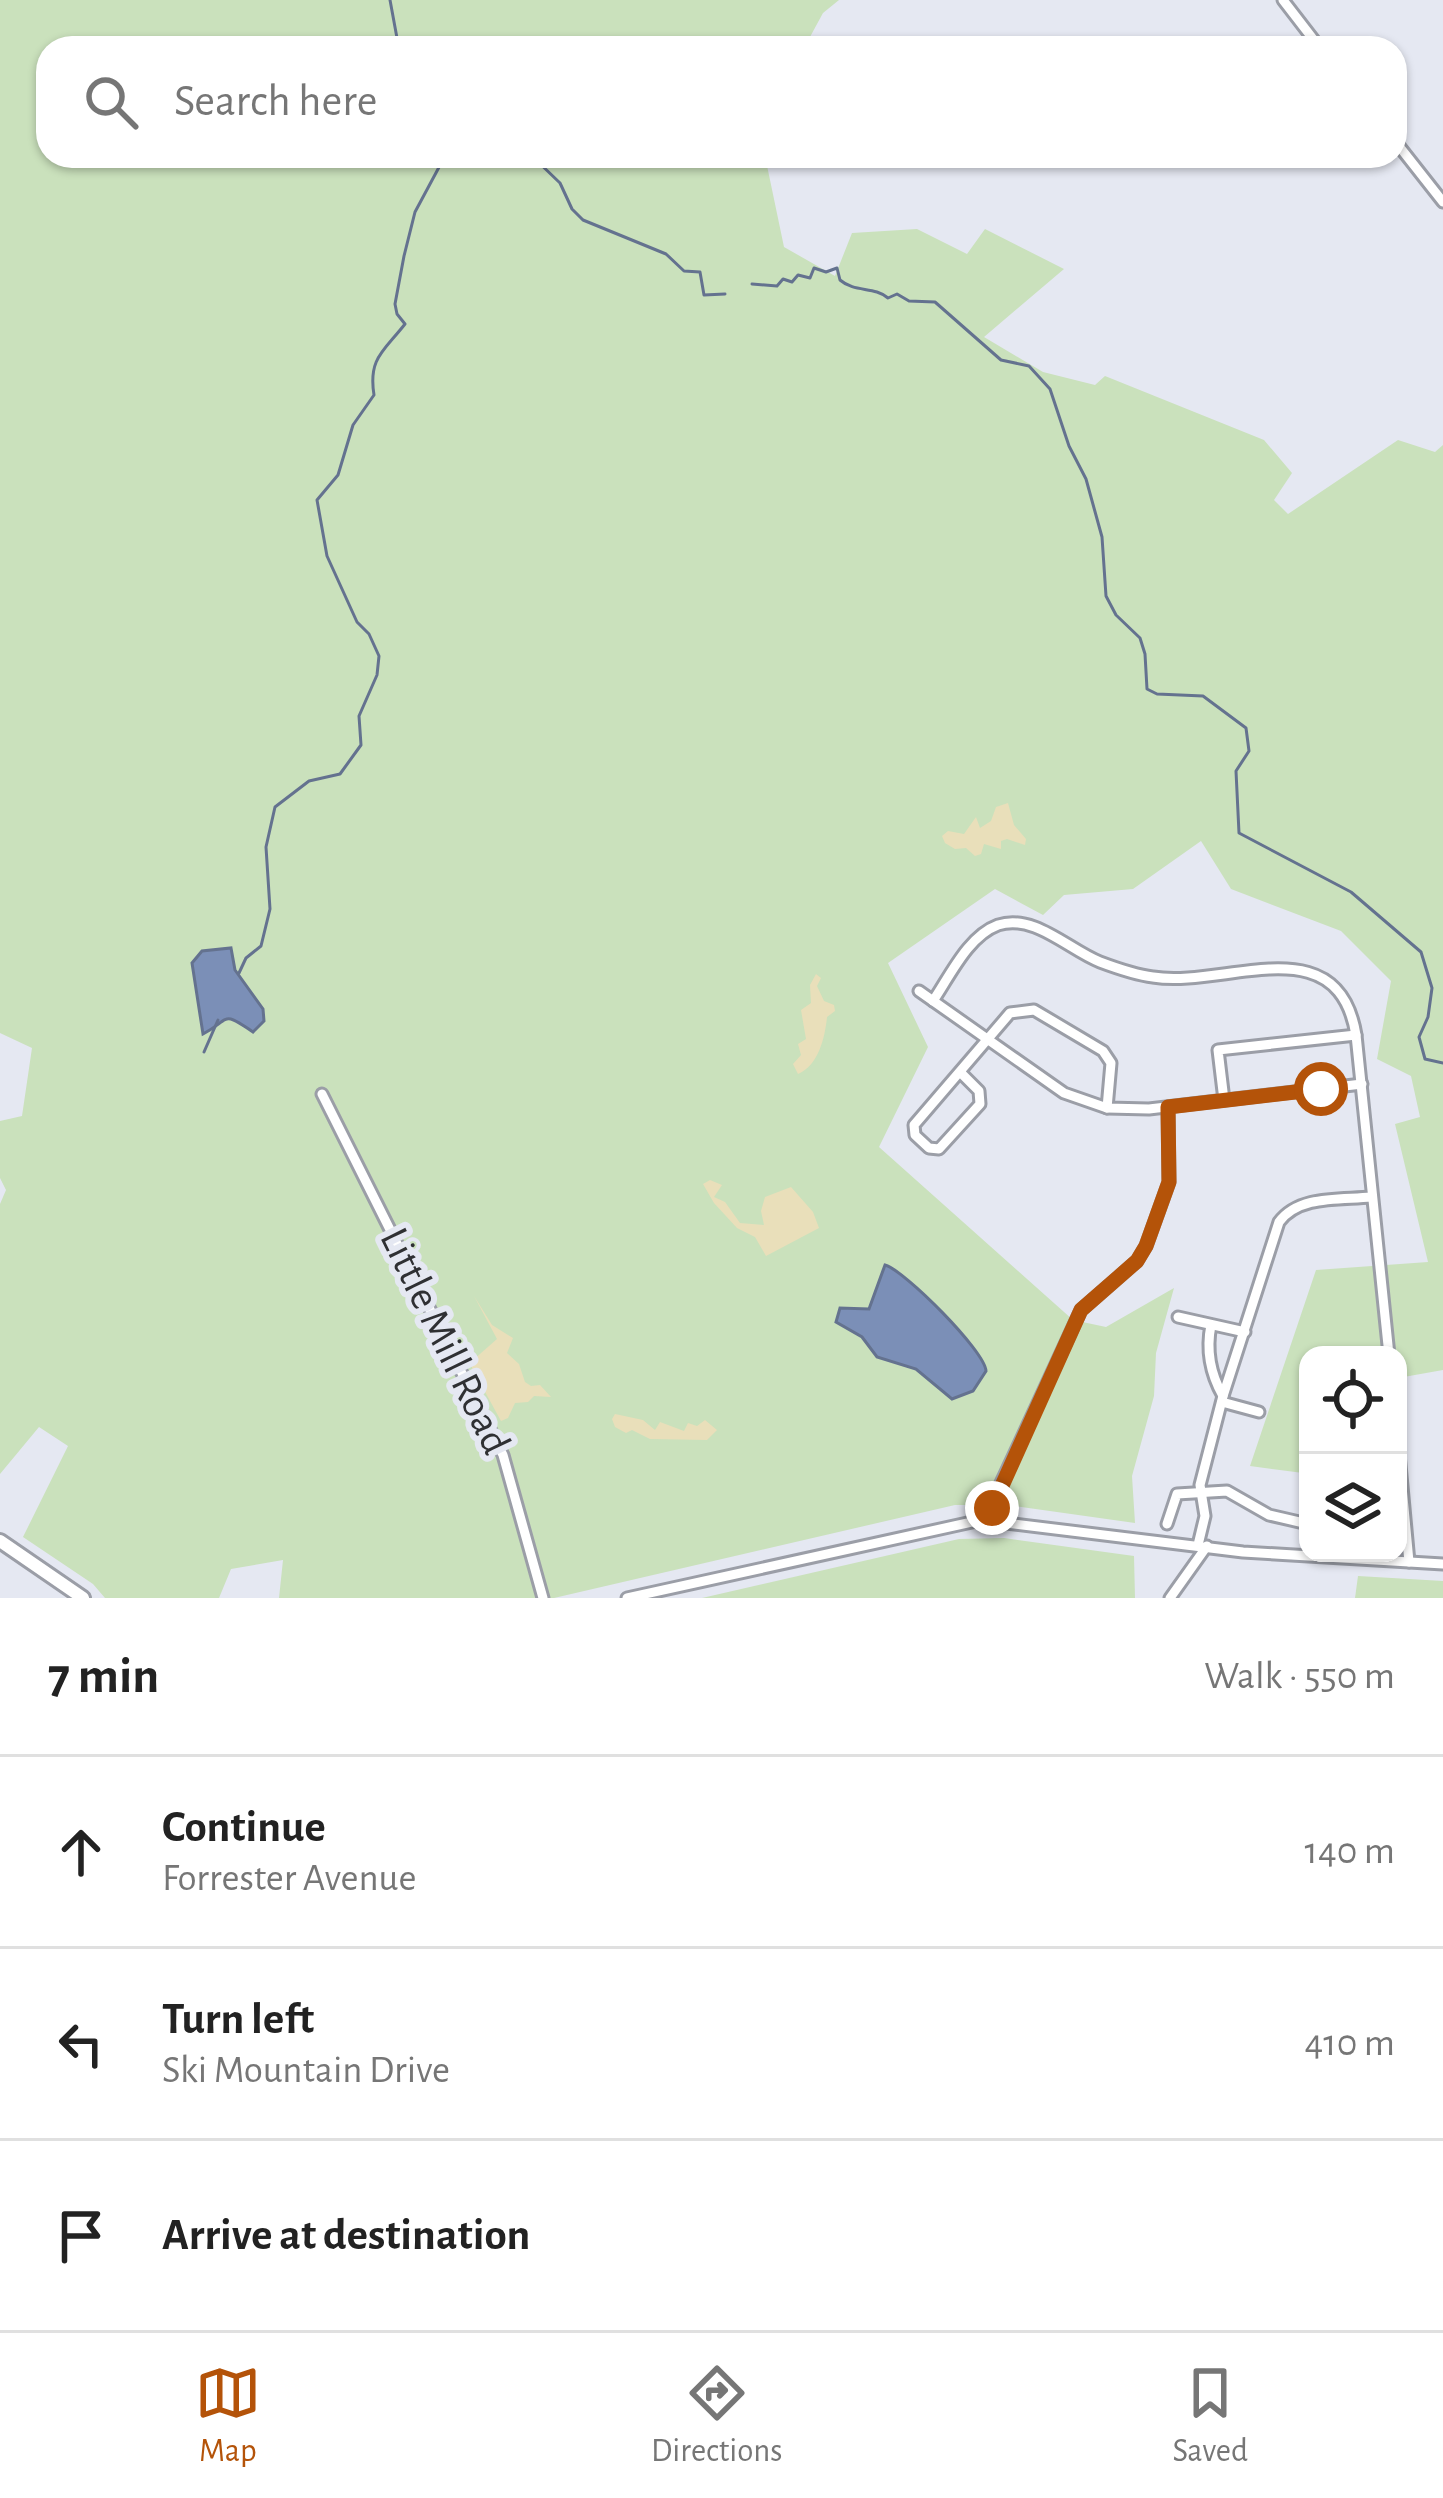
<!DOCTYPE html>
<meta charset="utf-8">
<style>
:root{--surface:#fff;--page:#f6f6f6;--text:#222;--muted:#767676;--line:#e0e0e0;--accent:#b45309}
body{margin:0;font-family:"Alegreya Sans",sans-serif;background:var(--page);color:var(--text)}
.controls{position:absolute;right:36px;bottom:36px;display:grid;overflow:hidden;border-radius:24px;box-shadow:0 3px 9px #0004}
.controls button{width:108px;height:108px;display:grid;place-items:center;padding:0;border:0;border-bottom:3px solid var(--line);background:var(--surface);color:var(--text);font:60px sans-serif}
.stop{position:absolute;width:36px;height:36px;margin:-27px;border:9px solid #b45309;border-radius:50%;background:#fff}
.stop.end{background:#b45309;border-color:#fff;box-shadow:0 3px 12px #0008}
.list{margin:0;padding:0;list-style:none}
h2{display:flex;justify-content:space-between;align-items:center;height:156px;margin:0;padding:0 48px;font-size:51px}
h2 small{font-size:39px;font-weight:400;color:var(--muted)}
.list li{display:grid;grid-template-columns:78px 1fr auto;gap:36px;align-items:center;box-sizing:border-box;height:192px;padding:0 48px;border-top:3px solid var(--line)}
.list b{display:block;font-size:45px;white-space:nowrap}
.list p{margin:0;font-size:39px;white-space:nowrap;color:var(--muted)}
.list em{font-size:39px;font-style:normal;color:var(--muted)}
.icon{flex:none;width:66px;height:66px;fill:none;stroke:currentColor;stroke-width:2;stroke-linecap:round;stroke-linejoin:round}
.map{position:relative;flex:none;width:1443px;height:1598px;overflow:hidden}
.search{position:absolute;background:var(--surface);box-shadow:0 3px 9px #0004;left:36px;right:36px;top:36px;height:132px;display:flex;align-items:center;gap:30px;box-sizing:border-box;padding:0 42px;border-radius:36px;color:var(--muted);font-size:45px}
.sheet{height:732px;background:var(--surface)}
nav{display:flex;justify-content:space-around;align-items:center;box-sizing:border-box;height:168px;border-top:3px solid var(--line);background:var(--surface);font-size:33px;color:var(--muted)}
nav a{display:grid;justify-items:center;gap:6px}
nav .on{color:var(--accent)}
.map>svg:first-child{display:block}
</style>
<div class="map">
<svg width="1443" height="1598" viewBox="0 0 1443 1598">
<rect width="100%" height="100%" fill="#e5e8f2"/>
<g fill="#cae1bc">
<polygon points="0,0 839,0 823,13 804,48 48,48 48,156 765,156 784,247 835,276 852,233 917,229 967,254 985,229 1064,269 984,337 1043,372 1095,385 1105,376 1264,440 1292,473 1274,500 1288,514 1398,440 1435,452 1443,445 1443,1370 1398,1378 1398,1355 1308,1355 1308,1469 1303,1473 1250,1466 1316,1270 1428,1262 1395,1124 1420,1117 1411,1076 1377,1059 1391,981 1341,931 1231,889 1201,841 1133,889 1064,895 1043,915 995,889 888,963 928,1047 879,1147 1073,1320 1106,1327 1174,1288 1156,1353 1154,1396 1132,1476 1135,1523 1008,1505 955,1505 554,1598 279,1598 283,1560 231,1569 219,1598 105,1598 93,1584 23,1537 68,1446 39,1427 0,1474 0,1204 6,1190 0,1178 0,1121 22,1116 32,1048 0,1033"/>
<polygon points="1004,1538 1134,1556 1135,1598 702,1598 959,1539"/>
<polygon points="1358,1576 1443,1581 1443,1598 1355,1598"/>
</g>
<g fill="#e9dfba">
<polygon points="1008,803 1014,825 1026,839 1025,845 1007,839 1001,841 1001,849 984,844 981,854 975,856 966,848 955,849 945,843 942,836 948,831 964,834 976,817 980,828 991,821 996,807"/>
<path d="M 816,974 L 821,978 L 817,986 L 824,1001 L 834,1005 L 835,1011 L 827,1017 C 825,1038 818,1066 798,1074 L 793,1064 L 801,1055 L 798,1044 L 806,1039 L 801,1010 L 811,1003 L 810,985 Z"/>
<polygon points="710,1180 722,1185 714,1197 725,1202 740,1223 764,1225 761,1211 765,1197 791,1187 813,1212 819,1228 766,1256 755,1237 737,1228 714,1203 703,1184"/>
<polygon points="474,1296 492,1325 513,1338 507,1353 519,1364 525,1382 531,1386 540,1385 551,1397 534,1396 528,1402 515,1403 508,1418 501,1421 472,1368 472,1361 497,1339"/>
<polygon points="615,1414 643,1420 655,1430 660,1422 684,1431 688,1423 697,1426 705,1420 717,1430 707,1440 650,1439 632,1430 626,1433 615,1427 612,1419"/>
</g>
<g fill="#7b8fb7" stroke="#64728f" stroke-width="3">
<path d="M 231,948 L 235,970 L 263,1009 L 264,1021 L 253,1032 C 221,1010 231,1019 203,1034 L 192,963 L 202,951 Z"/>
<path d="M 885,1265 C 904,1270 985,1351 986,1371 L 973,1391 L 952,1399 L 916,1369 L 877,1357 L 862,1337 L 836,1322 L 840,1308 L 869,1309 Z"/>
</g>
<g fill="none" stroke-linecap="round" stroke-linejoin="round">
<g stroke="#64728f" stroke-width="3">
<polyline points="390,0 397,38 427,48"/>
<polyline points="532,156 560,183 572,209 583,220 666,254 684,271 700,272 704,295 725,294"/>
<path d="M 752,284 L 777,286 L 783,279 L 792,282 L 798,275 L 810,278 L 814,268 L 826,272 L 837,268 L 840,280 C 855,293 874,286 888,298 L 897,294 L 909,301 L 935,302 L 1001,360 L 1029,366 L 1050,389 L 1069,446 L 1086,479 L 1102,537 L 1106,596 L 1116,615 L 1140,638 L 1145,654 L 1147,689 L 1157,694 L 1203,696 L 1246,728 L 1249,751 L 1236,771 L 1239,833 L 1351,892 L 1421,952 L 1432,988 L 1428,1017 L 1419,1037 L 1425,1059 L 1443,1063"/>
<path d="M 239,973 L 246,958 L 261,946 L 270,909 L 266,847 L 275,807 L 309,781 L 340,774 L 361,745 L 359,716 L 377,675 L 379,656 L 369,634 L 357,622 L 327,556 L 317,500 L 338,475 L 353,425 L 374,395 C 368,358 384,351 405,324 L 397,314 L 395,304 L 404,256 L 415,212 L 445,156"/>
<polyline points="204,1052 218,1020"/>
</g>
<defs>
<g id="minor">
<polyline points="1283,0 1320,48"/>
<polyline points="1395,141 1443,202"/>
<polyline points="919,991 1064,1093 1107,1108 1149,1109 1362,1084"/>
<path d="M 933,1001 C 950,976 968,936 998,925 C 1034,913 1069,950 1100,962 C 1116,968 1136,975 1153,977 C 1224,989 1338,924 1356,1035 L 1389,1355"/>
<polyline points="961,1073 979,1091 980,1104 939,1149 929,1148 915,1135 914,1125 1010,1013 1034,1010 1103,1051 1111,1063 1107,1108"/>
<polyline points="322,1094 503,1455 543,1598"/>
<polyline points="1224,1100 1218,1050 1356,1035"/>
<polyline points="1178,1317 1245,1332"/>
<path d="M 1211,1325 C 1206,1350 1211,1375 1223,1396"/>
<polyline points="1222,1402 1259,1412"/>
<polyline points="1398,1443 1409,1562"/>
<polyline points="991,1520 995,1496 1081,1310 1137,1261 1146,1246 1169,1182 1168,1107"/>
<polyline points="1167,1524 1177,1494 1227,1491 1269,1515 1308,1524"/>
<path d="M 1198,1545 L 1205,1516 L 1200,1485 L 1223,1396 L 1279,1222 C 1299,1195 1340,1200 1371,1197"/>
<polyline points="627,1598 981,1520 1243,1552 1443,1564"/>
<polyline points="1170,1598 1207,1546"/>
</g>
<polyline id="major" points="0,1541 83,1598"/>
</defs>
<use href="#minor" stroke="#9b9ea7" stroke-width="15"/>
<use href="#major" stroke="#9b9ea7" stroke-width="18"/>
<use href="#minor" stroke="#fff" stroke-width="9"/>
<use href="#major" stroke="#fff" stroke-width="12"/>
</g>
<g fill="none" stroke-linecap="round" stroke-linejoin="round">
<polyline stroke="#b45309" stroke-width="15" points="992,1508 1081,1310 1137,1261 1146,1246 1169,1182 1168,1107 1321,1089"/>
</g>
<g text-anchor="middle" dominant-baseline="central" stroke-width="12" stroke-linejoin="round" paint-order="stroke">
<g font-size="42" fill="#2f3033" stroke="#e5e8f2">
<text transform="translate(445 1341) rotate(64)">Little Mill Road</text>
</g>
</g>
</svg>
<div class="controls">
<button><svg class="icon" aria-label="locate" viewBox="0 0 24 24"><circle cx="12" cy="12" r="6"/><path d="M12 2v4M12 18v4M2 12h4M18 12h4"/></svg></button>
<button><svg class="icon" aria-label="layers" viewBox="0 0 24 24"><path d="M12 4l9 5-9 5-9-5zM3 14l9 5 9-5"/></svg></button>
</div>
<div class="stop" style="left:1321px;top:1089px"></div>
<div class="stop end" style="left:992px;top:1508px"></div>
<div class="search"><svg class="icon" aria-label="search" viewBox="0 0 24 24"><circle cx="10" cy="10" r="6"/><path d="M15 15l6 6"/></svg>Search here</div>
</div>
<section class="sheet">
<h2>7 min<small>Walk · 550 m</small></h2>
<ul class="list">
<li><svg class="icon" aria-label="ahead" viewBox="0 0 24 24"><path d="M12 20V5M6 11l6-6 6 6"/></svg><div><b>Continue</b><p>Forrester Avenue</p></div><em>140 m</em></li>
<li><svg class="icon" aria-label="left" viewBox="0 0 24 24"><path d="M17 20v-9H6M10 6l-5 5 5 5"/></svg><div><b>Turn left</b><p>Ski Mountain Drive</p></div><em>410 m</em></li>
<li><svg class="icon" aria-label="arrive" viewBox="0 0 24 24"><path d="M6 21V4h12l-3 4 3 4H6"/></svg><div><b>Arrive at destination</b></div></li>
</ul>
</section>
<nav>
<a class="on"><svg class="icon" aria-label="map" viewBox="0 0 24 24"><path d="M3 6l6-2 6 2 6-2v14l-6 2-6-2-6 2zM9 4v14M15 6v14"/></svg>Map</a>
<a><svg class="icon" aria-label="directions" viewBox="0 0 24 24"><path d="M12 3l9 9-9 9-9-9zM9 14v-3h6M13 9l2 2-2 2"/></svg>Directions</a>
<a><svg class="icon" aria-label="saved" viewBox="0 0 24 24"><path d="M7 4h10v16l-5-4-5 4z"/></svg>Saved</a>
</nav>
